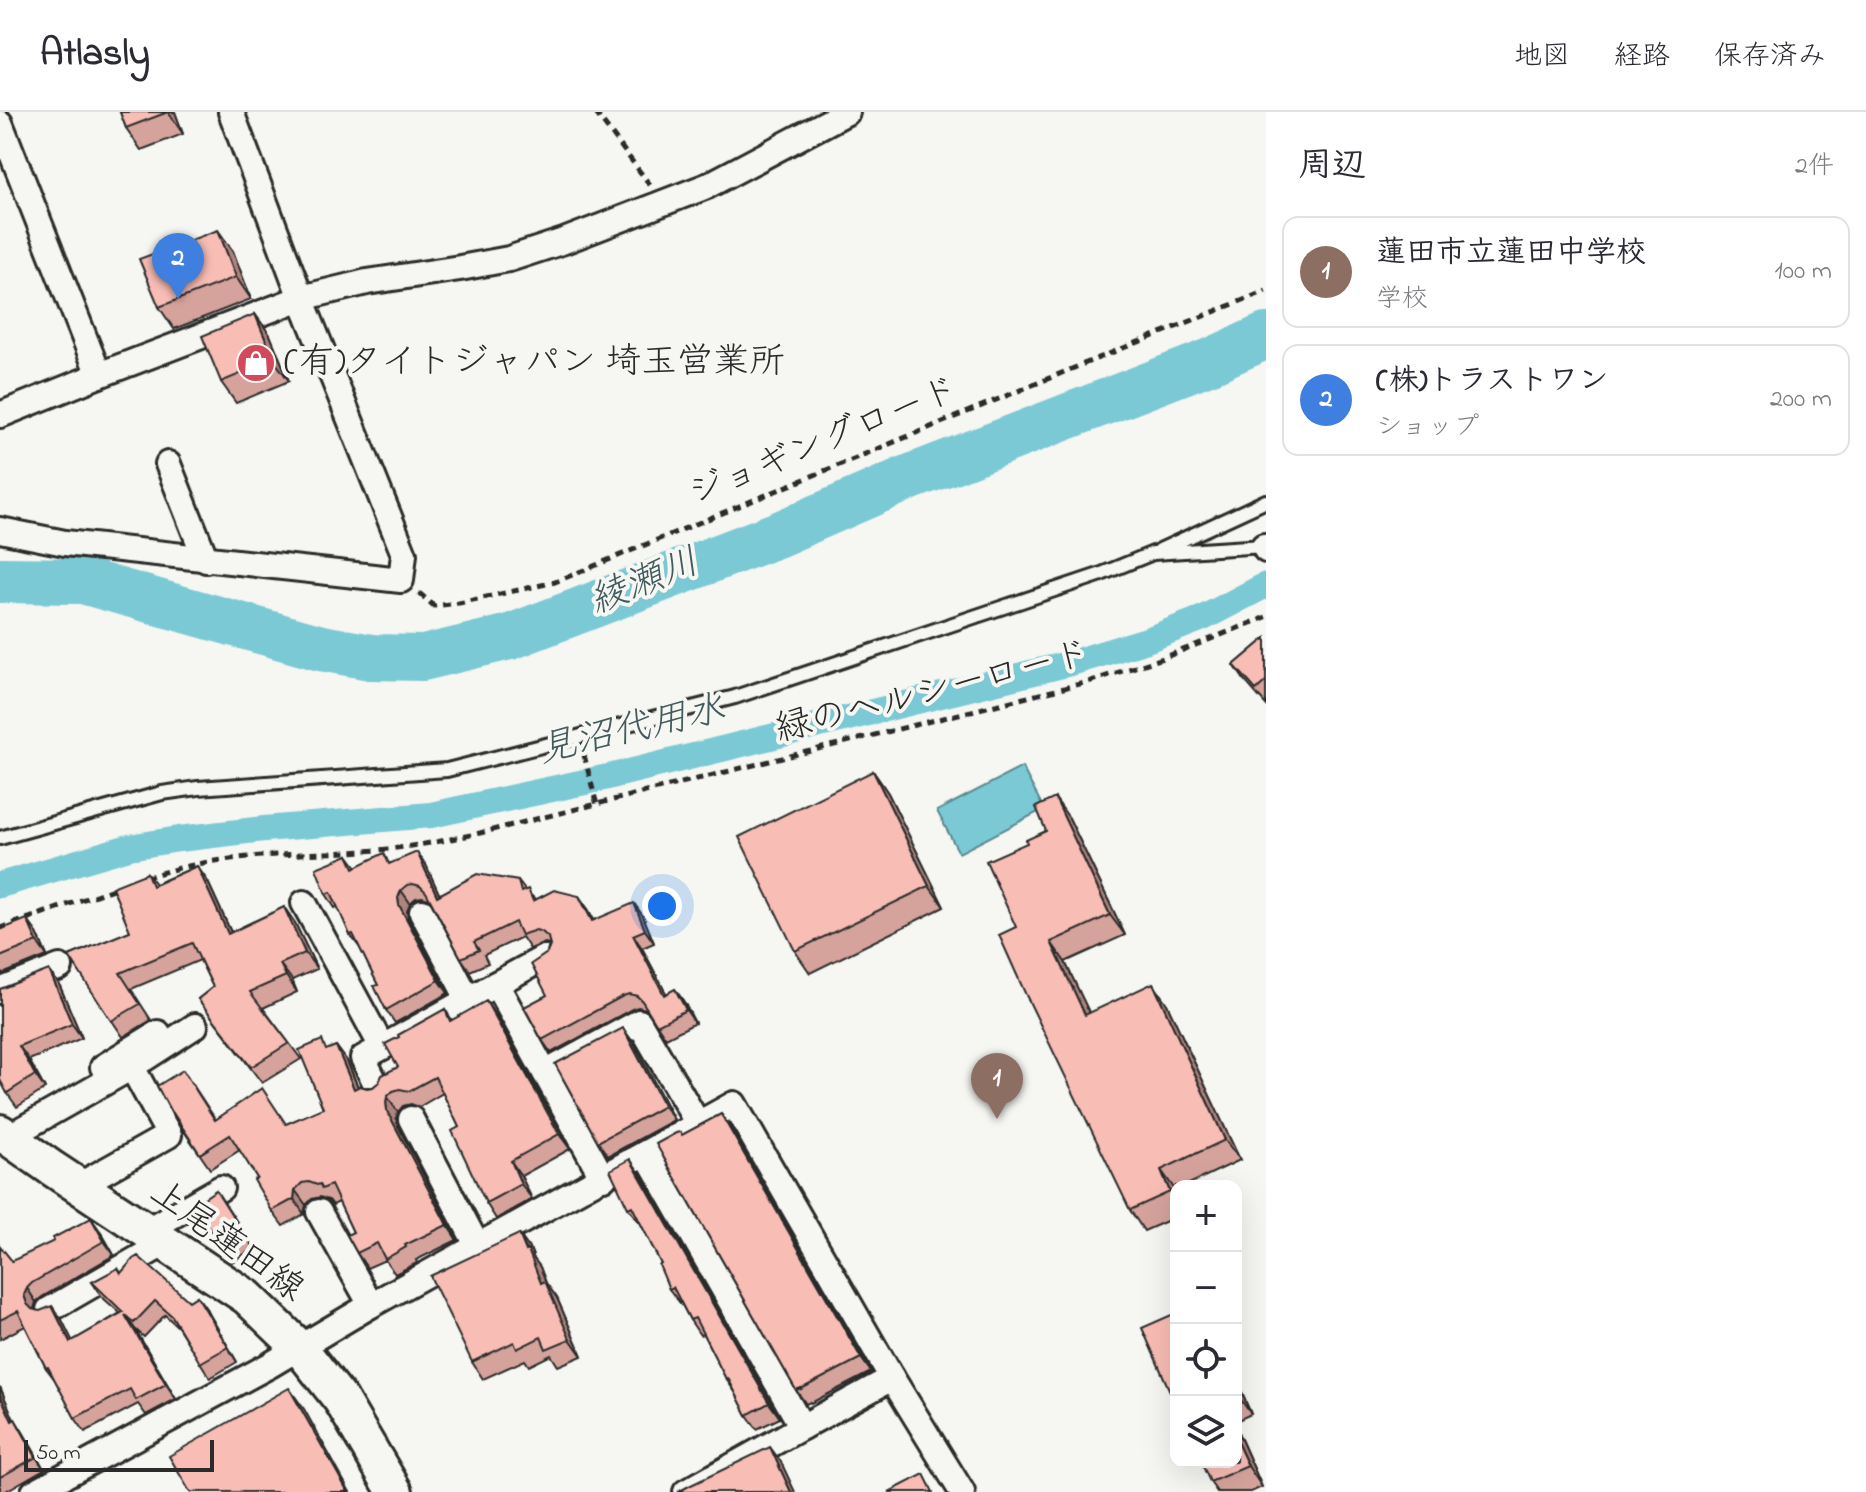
<!DOCTYPE html>
<html lang="ja">
<meta charset="utf-8">
<style>
:root{--surface:#fff;--page:#f7f7f7;--text:#2b2b33;--muted:#7c7c81;--line:#e1e1e2;--accent:#b45309}
body{margin:0;font-family:"Indie Flower","Klee One",sans-serif;background:var(--page);color:var(--text)}
.controls{position:absolute;right:24px;bottom:24px;display:grid;overflow:hidden;border-radius:16px;box-shadow:0 8px 32px #0002}
.controls button{width:72px;height:72px;display:grid;place-items:center;padding:0;border:0;border-bottom:2px solid var(--line);background:var(--surface);color:var(--text);font:40px sans-serif}
.scale{position:absolute;left:24px;bottom:20px;width:190px;box-sizing:border-box;padding-left:8px;border:4px solid #2b2b2b;border-top:0;font-size:22px;line-height:28px;white-space:nowrap;color:#2b2b2b;-webkit-text-stroke:6px #f6f6f2;paint-order:stroke}
.you{position:absolute;left:662px;top:794px;width:28px;height:28px;margin:-20px;border:6px solid #fff;border-radius:50%;background:#1a73e8;box-shadow:0 0 0 12px #1a73e833}
.badge{display:grid;place-items:center;width:52px;height:52px;border-radius:50%;background:var(--accent);color:#fff;font-size:26px;font-weight:700}
.pin{position:absolute;translate:-50% -66px;filter:drop-shadow(0 2px 4px #0008)}
.pin::after{content:'';position:absolute;top:42px;width:28px;height:24px;background:inherit;clip-path:polygon(0 0,100% 0,50% 100%)}
.list{margin:0;padding:0;list-style:none}
h2{display:flex;justify-content:space-between;align-items:center;height:104px;margin:0;padding:0 32px;font-size:34px}
h2 small{font-size:26px;font-weight:400;color:var(--muted)}
.list li{display:grid;grid-template-columns:52px 1fr auto;gap:24px;align-items:center;box-sizing:border-box;height:112px;margin:0 16px 16px;padding:0 16px;border:2px solid var(--line);border-radius:16px}
.list b{display:block;font-size:30px;white-space:nowrap}
.list p{margin:0;font-size:26px;white-space:nowrap;color:var(--muted)}
.list em{font-size:26px;font-style:normal;color:var(--muted)}
.icon{flex:none;width:44px;height:44px;fill:none;stroke:currentColor;stroke-width:2;stroke-linecap:round;stroke-linejoin:round}
.map{position:relative;flex:none;width:1266px;height:1380px;overflow:hidden}
header{display:flex;align-items:center;gap:48px;box-sizing:border-box;height:112px;padding:0 40px;background:var(--surface);border-bottom:2px solid var(--line)}
header strong{font-size:38px}
nav{display:flex;gap:44px;margin-inline-start:auto;font-size:28px}
main{display:flex}
aside{flex:1;background:var(--surface)}
.map>svg:first-child{display:block}
</style>
<header>
<strong>Atlasly</strong>
<nav><a>地図</a><a>経路</a><a>保存済み</a></nav>
</header>
<main>
<div class="map">
<svg width="1266" height="1380" viewBox="0 0 1266 1380">
<rect width="100%" height="100%" fill="#f6f6f2"/>
<filter id="ink" filterUnits="userSpaceOnUse"><feTurbulence type="fractalNoise" baseFrequency=".0125" numOctaves="2"/><feDisplacementMap in="SourceGraphic" scale="16" xChannelSelector="R" yChannelSelector="G"/><feConvolveMatrix kernelMatrix="1 2 1 2 8 2 1 2 1" color-interpolation-filters="sRGB"/></filter>
<g filter="url(#ink)">
<polygon fill="#7ac9d5" stroke="#5a8a91" stroke-width="2" points="1022,655 1044,697 959,741 937,699"/>
<g fill="none" stroke-linecap="round" stroke-linejoin="round">
<polyline stroke="#7ac9d5" stroke-width="26" points="0,773 129,735 179,727 264,717 431,703 608,665 1071,551 1147,528 1203,506 1266,473"/>
<polyline stroke="#7ac9d5" stroke-width="46" points="0,468 83,469 321,536 371,545 423,546 510,525 779,422 903,368 1211,249 1266,224"/>
<defs>
<g id="service">
<polyline points="1160,438 1266,389"/>
<polyline points="0,726 162,681 198,676 447,658 735,585 1099,463 1153,441 1264,434 1266,432"/>
</g>
<g id="minor">
<polyline points="0,11 99,263"/>
<polyline points="0,303 99,263 301,186 367,170 460,156 509,147 564,129 707,74 847,0"/>
<polyline points="168,352 206,448"/>
<polyline points="0,418 65,431 401,468 404,442 301,186 231,0"/>
<polyline points="1264,434 1266,438"/>
<polyline points="304,791 382,935"/>
<polyline points="422,800 468,887"/>
<polyline points="496,872 544,846"/>
<polyline points="0,879 60,855"/>
<polyline points="144,947 195,914"/>
<polyline points="103,955 158,921"/>
<polyline points="378,976 363,946 496,872 545,961"/>
<polyline points="411,1007 478,1135"/>
<polyline points="8,1025 132,955 169,1023 78,1074"/>
<polyline points="646,1041 802,1315 892,1266"/>
<polyline points="603,1066 545,961 639,910 698,1012"/>
<polyline points="319,1100 371,1193"/>
<polyline points="146,1119 221,1076"/>
<polyline points="49,1198 165,1131"/>
<polyline points="34,1380 270,1253 371,1193 734,992 892,1266 962,1380"/>
<polyline points="686,1380 802,1315"/>
</g>
<polyline id="secondary" points="0,1020 50,1055 247,1185 299,1235 341,1288 395,1380"/>
</defs>
<use href="#service" stroke="#2b2b2b" stroke-width="18"/>
<use href="#minor" stroke="#2b2b2b" stroke-width="30"/>
<use href="#secondary" stroke="#2b2b2b" stroke-width="40"/>
<g stroke="#2b2b2b" stroke-width="5" stroke-dasharray="8 6" stroke-linecap="butt">
<polyline points="595,0 650,73"/>
<polyline points="419,481 434,494 459,491 555,470 1086,251 1266,179"/>
<polyline points="584,643 597,693"/>
<path d="M 145,766 C 221,740 286,744 364,739 C 404,737 442,729 480,721 L 1088,570 L 1163,546 L 1266,505"/>
<polyline points="0,816 116,776"/>
</g>
<use href="#service" stroke="#f6f6f2" stroke-width="12"/>
<use href="#minor" stroke="#f6f6f2" stroke-width="24"/>
<use href="#secondary" stroke="#f6f6f2" stroke-width="34"/>
</g>
<g fill="#d5a39c" stroke="#2b2b2b" stroke-width="2">
<polygon points="120,0 175,0 183,22 141,38 126,16"/>
<polygon points="233,139 251,187 174,217 159,195"/>
<polygon points="255,202 270,223 289,269 236,291 221,270"/>
<polygon points="1266,526 1266,593 1244,568 1234,553"/>
<polygon points="873,659 888,681 944,795 810,861 795,839"/>
<polygon points="1069,706 1125,823 1065,850 1089,901 1167,892 1240,1048 1185,1074 1176,1074 1176,1105 1144,1119 1130,1098 1016,815 1027,731"/>
<polygon points="348,743 357,755 391,751 426,753 439,782 518,769 525,778 535,787 588,797 594,808 643,804 654,831 642,836 666,882 675,877 684,890 695,911 666,926 648,899 646,897 638,895 632,897 551,941 542,928 547,883 547,841 549,832 545,831 530,837 522,825 484,843 488,851 470,859 461,846 429,787 422,785 416,786 410,791 407,799 408,806 448,881 395,911 386,898 378,873 360,836 350,823 338,794 335,796 326,782"/>
<polygon points="197,754 208,770 231,820 284,795 295,811 317,857 292,868 297,880 263,896 301,947 262,971 198,887 213,875 200,848 131,877 151,908 123,925 69,844 130,819 147,761 155,772"/>
<polygon points="0,818 37,821 47,844 0,863"/>
<polygon points="59,872 82,926 29,948 45,977 17,995 7,981 0,877"/>
<polygon points="445,897 452,908 496,904 570,1037 521,1064 532,1087 496,1107 486,1091 459,1015 443,981 419,995 411,992 403,994 398,1000 396,1006 398,1014 457,1128 416,1148 417,1151 395,1162 385,1148 367,1156 357,1141 353,1120 339,1090 333,1093 329,1088 328,1088 320,1085 312,1087 306,1093 304,1102 283,1114 272,1099 257,1066 240,1038 210,1057 172,1002 193,973 216,1008 287,1012 323,996 329,937 336,934 347,949 358,975 373,975 398,955"/>
<polygon points="633,930 674,1008 608,1044 598,1030"/>
<polygon points="721,1002 731,1017 871,1260 811,1291 810,1290 806,1292 796,1278 682,1023"/>
<polygon points="640,1061 780,1306 757,1317 747,1303 735,1280 726,1267 703,1222 700,1223 690,1208 681,1191 680,1191 669,1177 661,1152 640,1110 639,1110 628,1096"/>
<polygon points="226,1093 254,1136 232,1150 222,1136"/>
<polygon points="101,1120 114,1143 42,1185 36,1190 34,1198 62,1208 72,1229 120,1201 102,1185 92,1170 121,1160 189,1189 197,1184 207,1198 237,1250 210,1266 178,1215 165,1203 144,1225 135,1217 176,1287 146,1303 138,1292 85,1320 75,1306 55,1268 46,1256 25,1214 0,1227 0,1134 12,1149"/>
<polygon points="531,1139 534,1147 540,1155 546,1171 557,1186 582,1244 558,1254 551,1243 529,1254 525,1248 483,1267 472,1250"/>
<polygon points="1236,1272 1241,1279 1251,1302 1236,1309"/>
<polygon points="0,1275 14,1308 23,1320 44,1357 4,1380 0,1380"/>
<polygon points="1236,1316 1262,1375 1251,1380 1217,1380 1210,1370"/>
</g>
<g fill="#ae847f" stroke="#2b2b2b" stroke-width="2">
<polygon points="168,0 175,0 183,22"/>
<polygon points="218,118 233,139 251,187 236,165"/>
<polygon points="255,202 270,223 289,269 274,248"/>
<polygon points="873,659 888,681 944,795 929,774"/>
<polygon points="1055,686 1069,706 1125,823 1110,803"/>
<polygon points="417,740 426,753 446,797 437,784"/>
<polygon points="197,754 208,770 239,838 228,822"/>
<polygon points="401,778 410,791 407,799 408,806 448,881 439,868 399,793 398,786"/>
<polygon points="579,784 588,797 601,822 592,809"/>
<polygon points="634,791 643,804 654,831 645,818"/>
<polygon points="284,795 295,811 317,857 305,841"/>
<polygon points="27,807 37,821 47,844 37,830"/>
<polygon points="633,823 642,836 674,896 664,883"/>
<polygon points="1051,830 1065,850 1100,923 1085,903"/>
<polygon points="280,852 292,868 297,880 286,864"/>
<polygon points="49,858 59,872 82,926 72,912"/>
<polygon points="1153,871 1167,892 1240,1048 1225,1028"/>
<polygon points="675,877 684,890 695,911 686,898"/>
<polygon points="486,889 496,904 570,1037 559,1022"/>
<polygon points="623,916 633,930 674,1008 664,994"/>
<polygon points="19,934 29,948 45,977 35,963"/>
<polygon points="336,934 347,949 365,992 354,977"/>
<polygon points="387,985 398,1000 396,1006 398,1014 457,1128 447,1113 387,999 386,990"/>
<polygon points="721,1002 731,1017 871,1260 861,1246"/>
<polygon points="630,1047 640,1061 780,1306 769,1291"/>
<polygon points="511,1049 521,1064 532,1087 521,1072"/>
<polygon points="1161,1058 1176,1079 1176,1088 1170,1080"/>
<polygon points="295,1078 306,1093 304,1102 294,1087"/>
<polygon points="91,1106 101,1120 114,1143 104,1129"/>
<polygon points="519,1122 531,1139 534,1147 540,1155 546,1171 557,1186 582,1244 570,1227 541,1171"/>
<polygon points="27,1176 36,1190 34,1197 36,1206 27,1192 24,1183"/>
<polygon points="197,1184 207,1198 237,1250 228,1235"/>
<polygon points="52,1194 62,1208 80,1244 70,1230"/>
<polygon points="125,1203 135,1217 176,1287 166,1272"/>
<polygon points="1236,1272 1241,1279 1251,1302 1236,1281"/>
<polygon points="0,1275 20,1322 12,1309 0,1283"/>
<polygon points="289,1276 304,1297 350,1380 348,1380"/>
<polygon points="15,1307 23,1320 44,1357 36,1345"/>
<polygon points="1236,1316 1262,1375 1248,1354 1236,1328"/>
<polygon points="770,1335 781,1350 795,1380 791,1380"/>
</g>
<g fill="#f8bdb5" stroke="#2b2b2b" stroke-width="2">
<polygon points="120,0 168,0 126,16"/>
<polygon points="218,118 236,165 159,195 139,147"/>
<polygon points="255,202 274,248 221,270 202,224"/>
<polygon points="1266,526 1266,569 1256,578 1234,553"/>
<polygon points="873,659 929,774 795,839 739,725"/>
<polygon points="1055,686 1110,803 1051,830 1085,903 1153,871 1225,1028 1161,1058 1170,1080 1130,1098 1025,881 999,823 1016,815 986,749 1027,731 1026,728 1046,719 1036,695"/>
<polygon points="417,740 437,784 477,762 518,769 521,780 528,777 533,789 554,778 579,784 592,809 634,791 645,818 633,823 664,883 675,877 686,898 657,913 642,889 637,884 629,882 623,884 542,928 524,895 547,883 531,852 547,841 550,834 548,825 542,820 536,818 521,823 515,810 474,830 479,838 461,846 426,780 420,774 413,772 407,773 401,778 398,786 399,793 439,868 386,898 374,874 378,873 353,822 350,823 331,780 326,782 316,756 348,743 354,756 384,741 389,752"/>
<polygon points="197,754 228,822 284,795 305,841 280,852 286,864 250,880 289,931 251,955 198,887 213,875 192,831 120,861 140,892 111,909 69,844 130,819 112,775 147,761 152,774"/>
<polygon points="27,807 37,830 0,845 0,818"/>
<polygon points="49,858 72,912 19,934 35,963 7,981 0,968 0,877"/>
<polygon points="486,889 559,1022 511,1049 521,1072 486,1091 452,1019 459,1015 435,965 409,979 400,977 393,979 387,985 386,990 387,999 447,1113 405,1133 406,1135 385,1147 377,1131 357,1141 347,1123 353,1120 331,1073 322,1077 320,1072 317,1073 309,1070 302,1071 295,1078 294,1087 272,1099 254,1068 257,1066 230,1023 200,1042 173,1001 172,1002 157,974 183,958 215,1008 262,976 286,1012 323,996 299,938 322,928 326,938 336,934 354,977 360,974 367,976 373,975 379,970 382,963 398,955 385,932 399,925 398,923 445,897 450,909"/>
<polygon points="623,916 664,994 598,1030 555,952"/>
<polygon points="721,1002 861,1246 801,1277 801,1276 796,1278 656,1032 676,1021 680,1020 682,1023"/>
<polygon points="630,1047 769,1291 747,1303 728,1266 726,1267 695,1206 690,1208 673,1175 669,1177 659,1153 661,1152 632,1094 628,1096 610,1058"/>
<polygon points="216,1078 244,1122 222,1136 194,1093"/>
<polygon points="91,1106 104,1129 32,1171 27,1176 24,1183 27,1192 32,1197 40,1199 52,1194 70,1230 123,1200 92,1170 118,1156 121,1161 133,1147 138,1144 189,1189 197,1184 228,1235 200,1251 172,1204 155,1189 134,1211 125,1203 166,1272 136,1288 130,1277 75,1306 48,1255 46,1256 18,1199 0,1208 0,1134 12,1149 54,1129 53,1126"/>
<polygon points="519,1122 526,1139 528,1138 541,1171 545,1169 570,1227 546,1237 541,1225 517,1237 514,1230 472,1250 430,1164"/>
<polygon points="1176,1201 1176,1293 1142,1216"/>
<polygon points="289,1276 348,1380 190,1380 169,1344"/>
<polygon points="0,1283 12,1309 15,1307 36,1345 0,1365"/>
<polygon points="1236,1328 1248,1354 1210,1370 1201,1350 1236,1350"/>
<polygon points="770,1335 791,1380 678,1380 689,1374"/>
<polygon points="924,1362 933,1380 889,1380"/>
</g>
</g>
<defs>
<symbol id="shop-disc" viewBox="-11 -11 22 22"><circle r="9.5" fill="#d1495b" stroke="#f6f6f2"/><path d="M-5-2.5h2.3a2.7 3.5 0 0 1 5.4 0H5L5.5 6h-11ZM-1.5-2.5h3a1.5 2.3 0 0 0-3 0Z" fill="#fff"/></symbol>
</defs>
<g fill-rule="evenodd">
<use href="#shop-disc" x="234" y="229" width="44" height="44"/>
</g>
<g text-anchor="middle" dominant-baseline="central" stroke-width="8" stroke-linejoin="round" paint-order="stroke">
<g font-size="36" fill="#2b2b2b" stroke="#f6f6f2" text-anchor="start">
<text x="284" y="251">(有)タイトジャパン 埼玉営業所</text>
</g>
<g font-size="36" fill="#2b2b2b" stroke="#f6f6f2">
<text transform="translate(824 331) rotate(-22)">ジョギングロード</text>
<text transform="translate(933 581) rotate(-14)">緑のヘルシーロード</text>
<text transform="translate(226 1130) rotate(36)">上尾蓮田線</text>
</g>
<g font-size="38" font-style="italic" fill="#435a5e" stroke="#f6f6f2">
<text transform="translate(645 471) rotate(-22)">綾瀬川</text>
<text transform="translate(632 619) rotate(-13)">見沼代用水</text>
</g>
</g>
</svg>
<div class="controls">
<button>+</button>
<button>−</button>
<button><svg class="icon" aria-label="locate" viewBox="0 0 24 24"><circle cx="12" cy="12" r="6"/><path d="M12 2v4M12 18v4M2 12h4M18 12h4"/></svg></button>
<button><svg class="icon" aria-label="layers" viewBox="0 0 24 24"><path d="M12 4l9 5-9 5-9-5zM3 14l9 5 9-5"/></svg></button>
</div>
<div class="scale">50 m</div>
<div class="you"></div>
<div class="pin badge" style="left:997px;top:1007px;background:#8d6e63">1</div>
<div class="pin badge" style="left:178px;top:187px;background:#3f7fe0">2</div>
</div>
<aside>
<h2>周辺<small>2件</small></h2>
<ul class="list">
<li><span class="badge" style="background:#8d6e63">1</span><div><b>蓮田市立蓮田中学校</b><p>学校</p></div><em>100 m</em></li>
<li><span class="badge" style="background:#3f7fe0">2</span><div><b>(株)トラストワン</b><p>ショップ</p></div><em>200 m</em></li>
</ul>
</aside>
</main>
